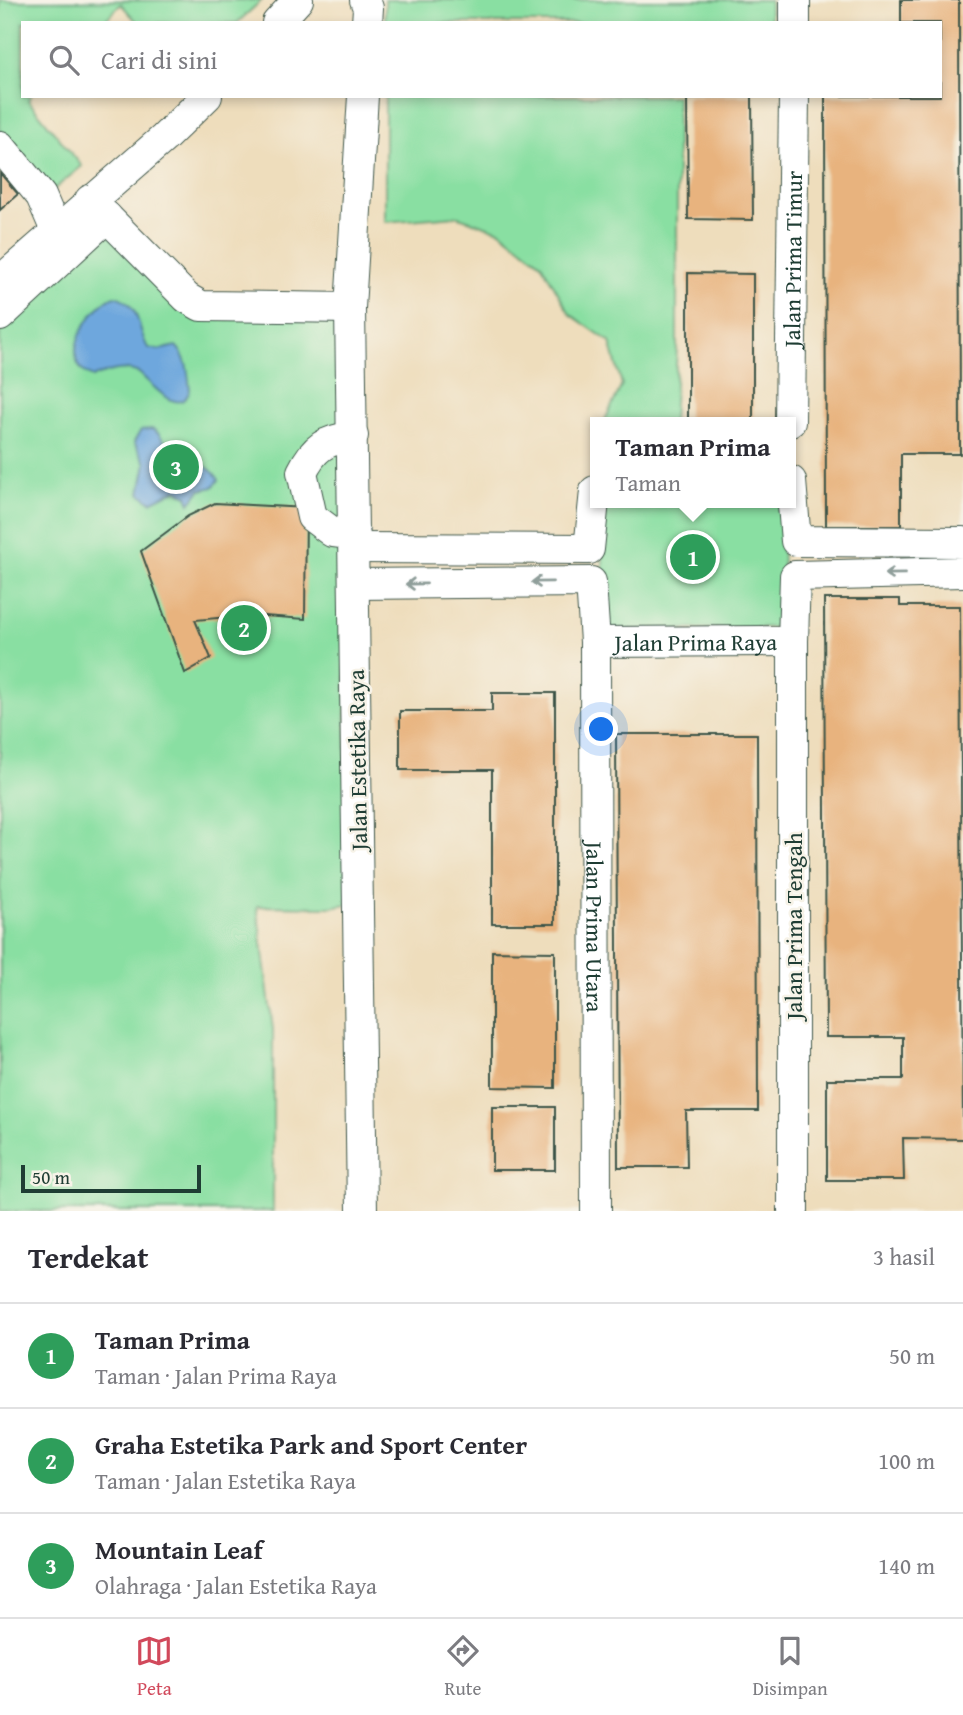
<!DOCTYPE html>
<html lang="id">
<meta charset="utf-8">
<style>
:root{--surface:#fff;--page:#f2f2f3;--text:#2b2b33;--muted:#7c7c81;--line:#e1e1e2;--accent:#d1495b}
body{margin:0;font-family:"Gentium Book Plus",serif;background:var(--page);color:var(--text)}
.scale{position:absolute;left:21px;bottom:18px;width:180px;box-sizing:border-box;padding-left:7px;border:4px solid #1f3d34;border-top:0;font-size:19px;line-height:24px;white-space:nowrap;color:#1f3d34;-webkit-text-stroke:5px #f7f3e8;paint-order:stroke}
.you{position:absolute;left:602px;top:730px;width:24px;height:24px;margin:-18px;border:5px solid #fff;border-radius:50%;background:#1a73e8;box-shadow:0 0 0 10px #1a73e833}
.badge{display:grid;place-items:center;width:46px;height:46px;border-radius:50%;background:var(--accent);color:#fff;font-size:23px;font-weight:700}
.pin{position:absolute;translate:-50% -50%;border:4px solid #fff;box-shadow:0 2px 7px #0006}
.popup{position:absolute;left:590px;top:417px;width:206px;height:91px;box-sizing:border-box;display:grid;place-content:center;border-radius:0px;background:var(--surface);filter:drop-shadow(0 2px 5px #0005);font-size:23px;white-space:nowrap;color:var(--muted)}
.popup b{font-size:26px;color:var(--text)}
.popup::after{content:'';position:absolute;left:50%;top:100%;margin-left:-14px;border:14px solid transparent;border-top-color:var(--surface)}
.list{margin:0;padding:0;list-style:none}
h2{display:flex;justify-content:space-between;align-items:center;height:91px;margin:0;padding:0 28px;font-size:30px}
h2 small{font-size:23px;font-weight:400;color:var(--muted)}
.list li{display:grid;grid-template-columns:46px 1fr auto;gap:21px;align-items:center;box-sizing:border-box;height:105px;padding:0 28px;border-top:2px solid var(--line)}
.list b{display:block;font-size:26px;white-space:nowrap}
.list p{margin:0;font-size:23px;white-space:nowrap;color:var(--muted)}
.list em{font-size:23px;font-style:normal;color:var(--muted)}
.icon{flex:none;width:38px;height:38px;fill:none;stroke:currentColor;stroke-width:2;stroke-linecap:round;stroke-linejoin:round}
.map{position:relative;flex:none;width:963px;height:1211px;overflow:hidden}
.search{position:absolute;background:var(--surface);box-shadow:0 4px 10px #0003;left:21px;right:21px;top:21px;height:77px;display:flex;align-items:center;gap:18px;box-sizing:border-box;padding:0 24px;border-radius:0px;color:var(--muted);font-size:26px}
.sheet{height:406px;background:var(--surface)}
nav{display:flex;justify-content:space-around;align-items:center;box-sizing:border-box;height:98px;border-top:2px solid var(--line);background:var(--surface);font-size:19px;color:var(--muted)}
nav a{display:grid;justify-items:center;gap:4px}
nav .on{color:var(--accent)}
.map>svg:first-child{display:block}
</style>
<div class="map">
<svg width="963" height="1211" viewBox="0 0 963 1211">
<rect width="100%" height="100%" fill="#f7f3e8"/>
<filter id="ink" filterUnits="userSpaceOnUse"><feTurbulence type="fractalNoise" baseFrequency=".0143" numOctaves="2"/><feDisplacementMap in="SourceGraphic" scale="14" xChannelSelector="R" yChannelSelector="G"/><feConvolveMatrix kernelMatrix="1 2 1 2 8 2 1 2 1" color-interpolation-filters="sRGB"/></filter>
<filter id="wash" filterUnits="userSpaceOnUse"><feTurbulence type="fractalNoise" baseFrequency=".00686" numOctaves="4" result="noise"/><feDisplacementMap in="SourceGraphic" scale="28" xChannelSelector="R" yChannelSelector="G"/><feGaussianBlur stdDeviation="1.57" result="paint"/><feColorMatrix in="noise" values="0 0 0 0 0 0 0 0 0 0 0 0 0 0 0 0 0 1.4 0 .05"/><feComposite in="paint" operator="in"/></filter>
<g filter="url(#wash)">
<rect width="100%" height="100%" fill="#eeddbc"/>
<g fill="#89dfa2" stroke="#548e6b" stroke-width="2">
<polygon points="0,0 14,1 262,0 237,23 138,23 121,4 103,23 23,23 23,96 31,96 28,100 82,166 47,195 0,134"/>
<rect x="385" y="0" width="385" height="23"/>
<polygon points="385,96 677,96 677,346 673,422 604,422 622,385 610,342 570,314 541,263 500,231 456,216 385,222"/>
<polygon points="109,229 195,315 341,318 348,904 330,907 257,906 273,1030 273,1211 0,1211 0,318"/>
<polygon points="601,503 781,503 785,627 605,631"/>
</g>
<g fill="#6ea7dd" stroke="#467288" stroke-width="2">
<path d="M 114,296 C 141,301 137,330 148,348 L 159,350 L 176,346 C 188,358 188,374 190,390 C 180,420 151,383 139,373 C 122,366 110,371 93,377 C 54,363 90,307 114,296 Z"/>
<path d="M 152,429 C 162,433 163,443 171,449 C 187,460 209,462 219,480 L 213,487 L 200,490 L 190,503 L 187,496 L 177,489 L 151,502 L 140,493 L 146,463 L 134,442 L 141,430 Z"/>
</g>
<g id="blocks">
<g fill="#e8b37e">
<polygon points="901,0 959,0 960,454 901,454 901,526 826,526 825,96 940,96 940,23 901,23"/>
<polygon points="687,96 752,96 753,220 688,219"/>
<polygon points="0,173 18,194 0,210"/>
<polygon points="688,273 753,274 753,422 688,422"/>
<polygon points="215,503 306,508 305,619 250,615 195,620 211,658 185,673 141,551 188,516"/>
<polygon points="824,599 900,599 900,606 960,606 963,1139 903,1138 904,1180 827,1180 827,1079 903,1079 903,1037 826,1037"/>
<polygon points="492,693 555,693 555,924 492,924 492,770 400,770 400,711 492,711"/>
<polygon points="616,734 757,734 758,1111 686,1111 687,1167 618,1167"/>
<polygon points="492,951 555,952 555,1088 492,1087"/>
<rect x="492" y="1107" width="63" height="63"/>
</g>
</g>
</g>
<g filter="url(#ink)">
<use href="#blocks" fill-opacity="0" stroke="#3e5548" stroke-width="2"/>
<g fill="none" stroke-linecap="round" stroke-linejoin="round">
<defs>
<g id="minor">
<polyline points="365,0 368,8 367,23"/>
<polyline points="277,23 298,0"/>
<polyline points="795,23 795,0"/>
<polyline points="0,146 41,196 56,231"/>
<polyline points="90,200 187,298 201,306 350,308"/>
<polyline points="0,281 164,138 207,96"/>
<polyline points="0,316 107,217"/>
<path id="s1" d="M 790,422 L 794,96"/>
<path d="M 353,436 C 326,440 314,447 302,472 L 312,517 L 332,532 L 355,535"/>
<polyline points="791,481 796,541 963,542"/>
<polyline points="355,548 589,549 595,491"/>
<path id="s2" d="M 355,584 L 591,582 L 595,642 L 793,641 L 795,576 L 963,572"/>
<polyline points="793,641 793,1211"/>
<path id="s3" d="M 595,642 L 596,1211"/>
<polyline points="362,1211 350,308 363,96"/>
</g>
</defs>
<use href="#minor" stroke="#3e5548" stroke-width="32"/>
<use href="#minor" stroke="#fff" stroke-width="30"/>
</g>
<defs><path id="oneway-shaft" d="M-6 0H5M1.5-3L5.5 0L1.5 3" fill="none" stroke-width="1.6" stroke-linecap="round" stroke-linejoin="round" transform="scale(1.75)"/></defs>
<g stroke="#8f9e9a">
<use href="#oneway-shaft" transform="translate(895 574) rotate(179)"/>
<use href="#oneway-shaft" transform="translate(542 582) rotate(179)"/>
<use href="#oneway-shaft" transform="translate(416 584) rotate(179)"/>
</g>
</g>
<g text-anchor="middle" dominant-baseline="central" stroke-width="5" stroke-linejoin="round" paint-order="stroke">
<g font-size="23" fill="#1f3d34" stroke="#f7f3e8">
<text stroke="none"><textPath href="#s1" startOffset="163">Jalan Prima Timur</textPath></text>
<text stroke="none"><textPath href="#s2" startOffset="397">Jalan Prima Raya</textPath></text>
<text transform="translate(357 760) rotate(-91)">Jalan Estetika Raya</text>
<text transform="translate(793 926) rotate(-90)">Jalan Prima Tengah</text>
<text stroke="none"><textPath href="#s3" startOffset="285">Jalan Prima Utara</textPath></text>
</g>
</g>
</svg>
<div class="scale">50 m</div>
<div class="you"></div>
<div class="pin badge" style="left:693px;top:557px;background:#2e9e5b">1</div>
<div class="popup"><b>Taman Prima</b>Taman</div>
<div class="pin badge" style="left:244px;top:628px;background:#2e9e5b">2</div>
<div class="pin badge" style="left:176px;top:467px;background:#2e9e5b">3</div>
<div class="search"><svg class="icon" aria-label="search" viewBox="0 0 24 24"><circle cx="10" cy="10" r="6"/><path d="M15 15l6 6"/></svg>Cari di sini</div>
</div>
<section class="sheet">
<h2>Terdekat<small>3 hasil</small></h2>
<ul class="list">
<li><span class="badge" style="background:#2e9e5b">1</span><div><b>Taman Prima</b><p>Taman · Jalan Prima Raya</p></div><em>50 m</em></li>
<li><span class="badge" style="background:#2e9e5b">2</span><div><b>Graha Estetika Park and Sport Center</b><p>Taman · Jalan Estetika Raya</p></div><em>100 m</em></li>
<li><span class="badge" style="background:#2e9e5b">3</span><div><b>Mountain Leaf</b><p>Olahraga · Jalan Estetika Raya</p></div><em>140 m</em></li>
</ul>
</section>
<nav>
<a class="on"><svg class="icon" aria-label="map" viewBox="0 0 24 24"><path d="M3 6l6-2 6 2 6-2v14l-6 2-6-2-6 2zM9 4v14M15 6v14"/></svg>Peta</a>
<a><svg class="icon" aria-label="directions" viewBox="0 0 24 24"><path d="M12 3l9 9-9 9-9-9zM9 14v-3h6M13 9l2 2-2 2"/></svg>Rute</a>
<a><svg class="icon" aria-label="saved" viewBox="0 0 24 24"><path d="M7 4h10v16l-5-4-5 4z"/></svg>Disimpan</a>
</nav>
